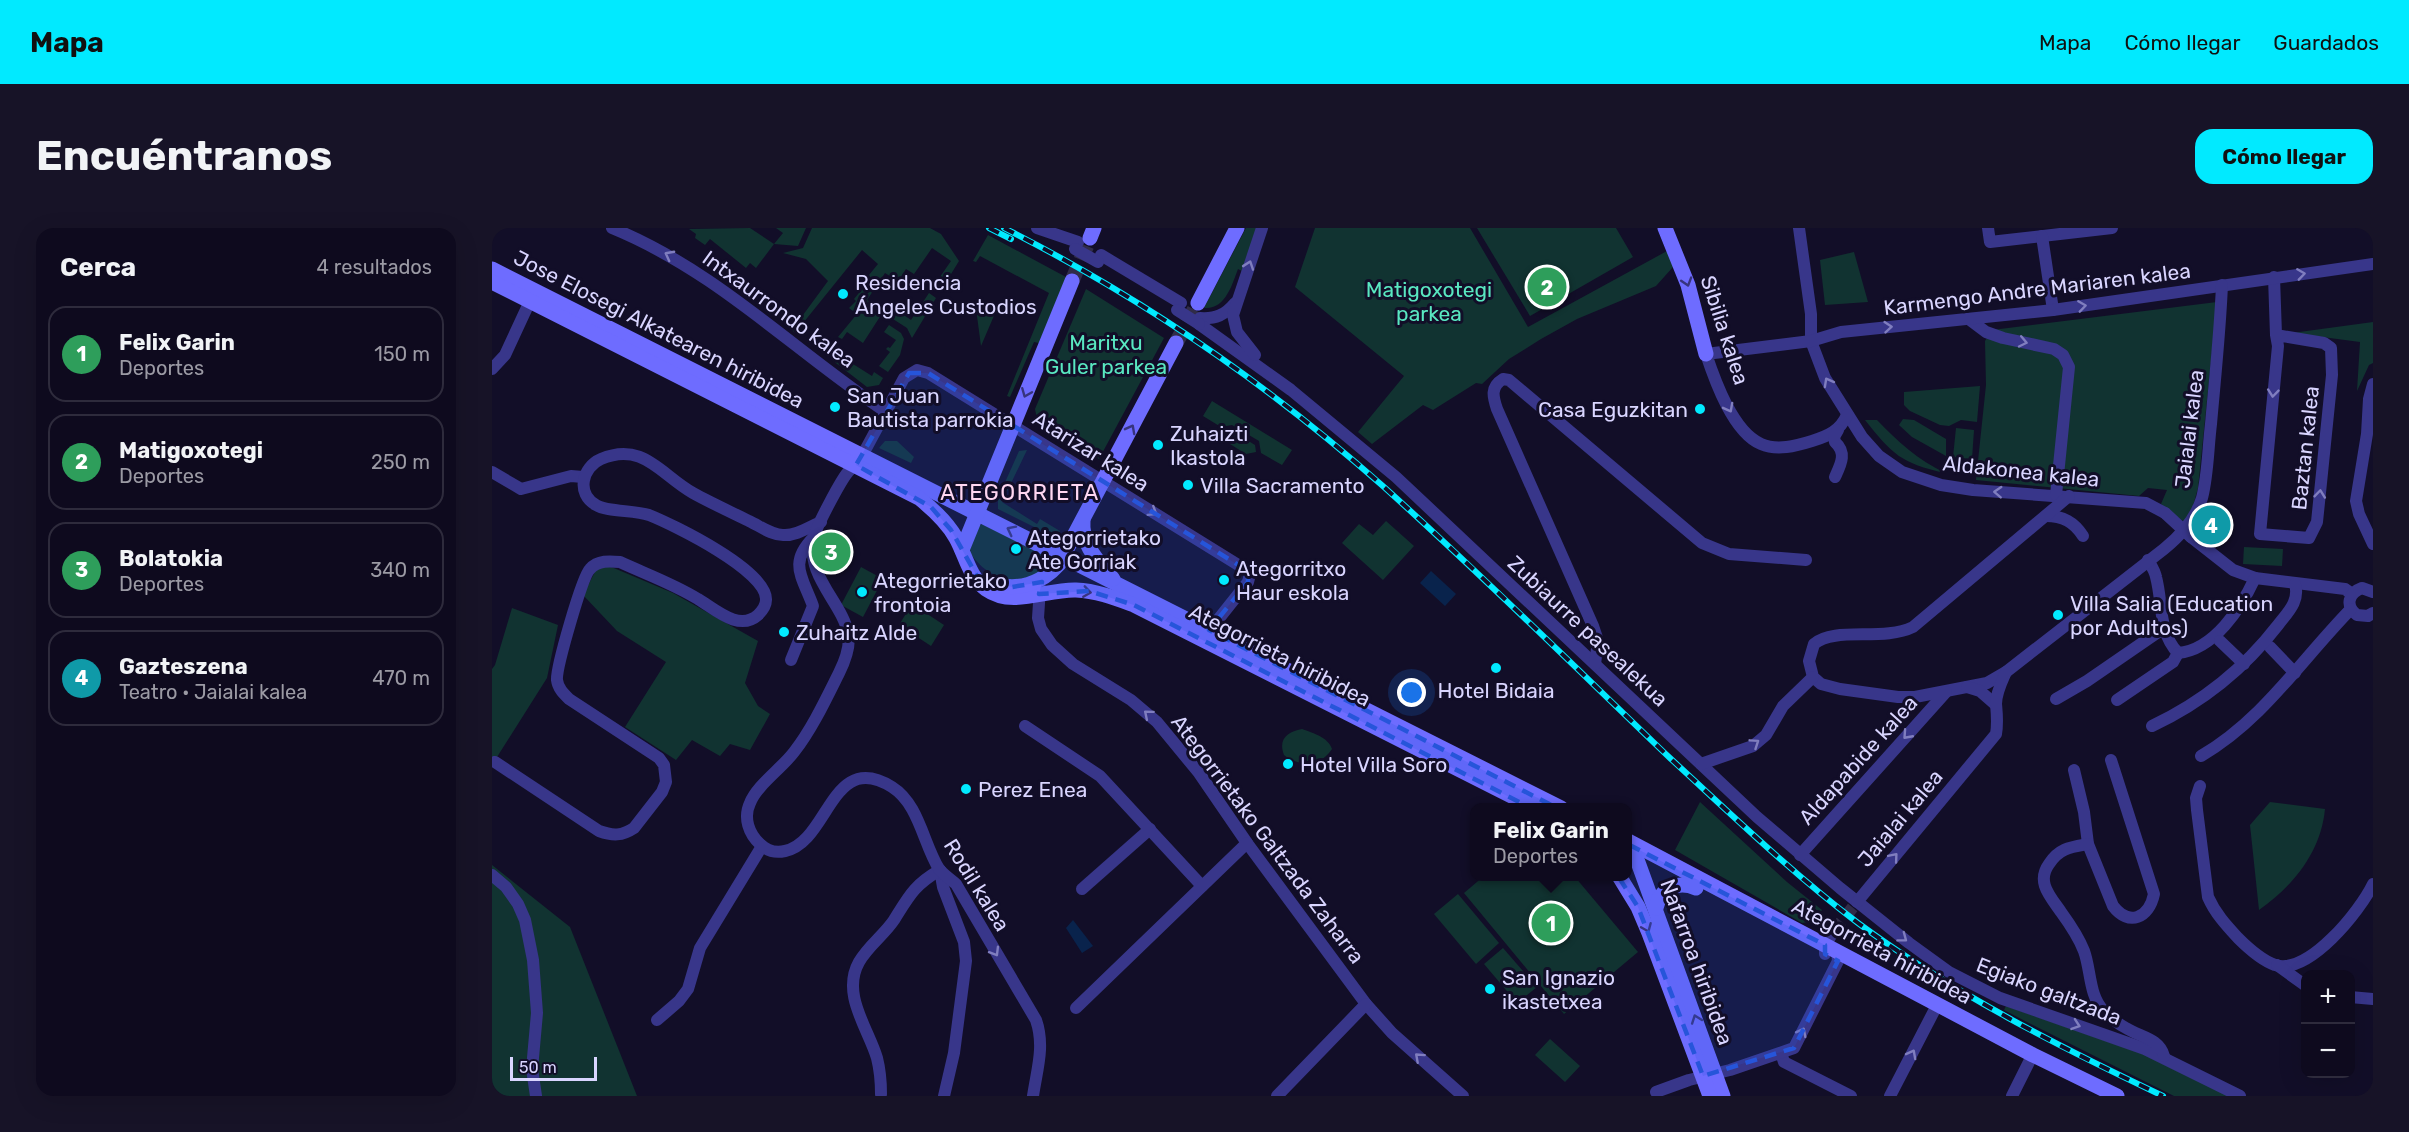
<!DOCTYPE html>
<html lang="es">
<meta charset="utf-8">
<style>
:root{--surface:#0e0a1e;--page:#171327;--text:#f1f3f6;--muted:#9b9aa4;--line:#2e2b3c;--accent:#01eaff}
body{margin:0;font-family:Rubik,sans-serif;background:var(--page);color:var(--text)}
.controls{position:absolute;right:18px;bottom:18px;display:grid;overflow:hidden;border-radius:12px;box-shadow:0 6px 24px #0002}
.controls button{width:54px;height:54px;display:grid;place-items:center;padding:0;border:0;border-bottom:2px solid var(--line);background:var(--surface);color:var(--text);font:30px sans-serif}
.scale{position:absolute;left:18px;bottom:15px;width:87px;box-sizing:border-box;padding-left:6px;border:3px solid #d9d5ff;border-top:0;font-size:16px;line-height:21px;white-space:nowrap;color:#d9d5ff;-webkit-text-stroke:4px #120e28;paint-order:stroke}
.you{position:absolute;left:920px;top:465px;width:21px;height:21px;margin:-15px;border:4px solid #fff;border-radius:50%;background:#1a73e8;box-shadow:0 0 0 9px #1a73e833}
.badge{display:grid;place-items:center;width:39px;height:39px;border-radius:50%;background:var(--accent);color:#fff;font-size:20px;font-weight:700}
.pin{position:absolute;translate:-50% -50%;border:3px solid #fff;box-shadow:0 2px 6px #0006}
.popup{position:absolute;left:978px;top:575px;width:162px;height:78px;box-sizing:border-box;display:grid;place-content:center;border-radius:12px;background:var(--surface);filter:drop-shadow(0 2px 4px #0005);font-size:20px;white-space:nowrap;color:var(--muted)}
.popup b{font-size:22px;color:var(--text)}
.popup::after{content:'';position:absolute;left:50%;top:100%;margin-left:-12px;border:12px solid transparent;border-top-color:var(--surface)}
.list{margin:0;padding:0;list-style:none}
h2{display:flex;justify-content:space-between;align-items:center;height:78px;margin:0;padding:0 24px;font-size:26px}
h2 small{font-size:20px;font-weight:400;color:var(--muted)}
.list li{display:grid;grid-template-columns:39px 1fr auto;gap:18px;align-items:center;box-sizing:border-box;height:96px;margin:0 12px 12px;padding:0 12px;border:2px solid var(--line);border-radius:18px}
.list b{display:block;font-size:22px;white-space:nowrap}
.list p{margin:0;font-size:20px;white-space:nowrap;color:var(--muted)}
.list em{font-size:20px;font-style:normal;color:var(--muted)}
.map{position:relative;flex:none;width:1881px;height:868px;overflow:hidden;border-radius:18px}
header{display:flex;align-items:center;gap:36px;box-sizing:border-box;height:84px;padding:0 30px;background:var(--accent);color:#111}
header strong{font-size:28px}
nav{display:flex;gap:33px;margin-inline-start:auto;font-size:21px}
.intro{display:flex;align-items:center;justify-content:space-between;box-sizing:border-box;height:144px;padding:0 36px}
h1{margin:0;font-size:42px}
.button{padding:15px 27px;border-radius:18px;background:var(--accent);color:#111;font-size:21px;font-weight:700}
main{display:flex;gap:36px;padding:0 36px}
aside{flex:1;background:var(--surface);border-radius:18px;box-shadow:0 6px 24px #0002}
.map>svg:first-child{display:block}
</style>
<header>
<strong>Mapa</strong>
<nav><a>Mapa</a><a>Cómo llegar</a><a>Guardados</a></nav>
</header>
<div class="intro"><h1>Encuéntranos</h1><a class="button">Cómo llegar</a></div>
<main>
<aside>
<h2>Cerca<small>4 resultados</small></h2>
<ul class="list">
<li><span class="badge" style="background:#2e9e5b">1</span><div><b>Felix Garin</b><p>Deportes</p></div><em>150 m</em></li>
<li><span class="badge" style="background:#2e9e5b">2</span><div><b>Matigoxotegi</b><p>Deportes</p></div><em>250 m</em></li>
<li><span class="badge" style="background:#2e9e5b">3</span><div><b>Bolatokia</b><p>Deportes</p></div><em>340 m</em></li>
<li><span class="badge" style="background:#0f9aa8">4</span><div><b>Gazteszena</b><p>Teatro · Jaialai kalea</p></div><em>470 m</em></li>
</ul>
</aside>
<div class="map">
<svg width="1881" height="868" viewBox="0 0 1881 868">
<rect width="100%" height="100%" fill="#120e28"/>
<g fill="#113331">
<polygon points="258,0 282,16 291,5 284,0 314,0 306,18 282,16 264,40 258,35 254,40 218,11 213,17 203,10 204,6 197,1"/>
<polygon points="320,0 438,0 449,6 467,33 448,64 441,59 459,33 440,20 422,46 414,41 406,53 393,45 375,72 391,84 371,115 355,104 350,111 346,109 365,86 357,80 364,73 362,71 371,60 368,58 386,36 370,22 303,105 300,102 336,53 314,31 291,25 311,20"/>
<path d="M 754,0 L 765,0 L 750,43 L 746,41 C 740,57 733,82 712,80 Z"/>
<polygon points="823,0 978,0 1036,99 1175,23 1181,39 1164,58 1085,91 1049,111 1017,131 990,156 984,155 941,182 931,177 880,216 866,204 912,148 803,59"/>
<polygon points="985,0 1124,0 1141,29 1038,88"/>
<polygon points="496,7 574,49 547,115 542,114 518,169 515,168 557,65 488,28 484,34 481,33"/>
<polygon points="1362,24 1376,74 1333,77 1328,32"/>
<polygon points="594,61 672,110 607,231 545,191 543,181"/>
<polygon points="437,65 444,70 420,110 415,100 401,91 406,83 419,92"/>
<polygon points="483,73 504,83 489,118"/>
<polygon points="1725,74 1706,260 1701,278 1692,294 1669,276 1675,262 1656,260 1647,268 1484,252 1494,157 1493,113 1500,102"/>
<polygon points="1881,94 1881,135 1877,137 1865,163 1868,114 1800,105"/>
<polygon points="397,97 409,105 412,111 408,127 396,144 387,138 398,124 394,121 396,119 398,120 404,112 392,104"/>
<polygon points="346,123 354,129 353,131 380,148 382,144 391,150 387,157 375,159 340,132"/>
<polygon points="1488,158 1485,194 1469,192 1457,198 1448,197 1418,183 1412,177 1412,164"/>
<polygon points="720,173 800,222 790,237 769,225 767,213 740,197 729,199 711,188"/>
<polygon points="1411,191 1422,192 1454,211 1454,228 1420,209 1407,197"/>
<path d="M 1373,192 L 1385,192 C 1406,214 1425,231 1453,245 C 1409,235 1401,227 1373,192 Z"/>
<polygon points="1464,200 1482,202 1480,231 1461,229"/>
<polygon points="738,202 763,217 764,224 754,226 730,211 729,203"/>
<polygon points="393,213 405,213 422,229 419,235 387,220"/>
<polygon points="535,222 510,274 545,296 548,291 568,303 564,310 506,281 506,270 527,223"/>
<polygon points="894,293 922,318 891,352 850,315 867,296 881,307"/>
<path d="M 490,296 L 559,330 L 561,334 C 555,339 548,346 542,349 C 518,359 492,346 479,326 L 478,320 L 487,298 Z"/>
<polygon points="1752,319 1791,321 1790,338 1751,336"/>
<polygon points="117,338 181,365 266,413 253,455 266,478 278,486 258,522 238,516 228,528 200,512 184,532 133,499 174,434 125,403 91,367 105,340"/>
<polygon points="369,339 391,351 371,389 349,377"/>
<polygon points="420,376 452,397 439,418 407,397"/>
<polygon points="20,380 66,397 55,450 0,537 0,441 3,437"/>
<path d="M 810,501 C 821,505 836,509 840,521 C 828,539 808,539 792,527 C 786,511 795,504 810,501 Z"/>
<polygon points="1208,574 1295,654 1330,682 1322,693 1310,695 1183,622"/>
<path d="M 1778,574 L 1833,581 C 1829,624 1801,658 1767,682 L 1758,597 Z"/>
<polygon points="0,637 78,699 145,868 0,868"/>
<polygon points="992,648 1083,649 1146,724 1072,786 972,665"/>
<polygon points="966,666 1007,715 984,736 942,686"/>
<polygon points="1011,720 1045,759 1025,775 992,736"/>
<polygon points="1514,778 1651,826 1736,868 1682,868 1535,794 1512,782"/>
<polygon points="1058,811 1088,838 1073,854 1043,827"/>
</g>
<g fill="#09234c">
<polygon points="939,343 964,366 953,378 928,355"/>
<polygon points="581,692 601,718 590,725 574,700"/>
</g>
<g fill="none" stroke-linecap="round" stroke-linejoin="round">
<polyline stroke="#302c48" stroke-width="12" stroke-dasharray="12 6" stroke-linecap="butt" points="1342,703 1365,674"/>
<g stroke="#302c48" stroke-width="15" stroke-dasharray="15 8" stroke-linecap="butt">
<polyline points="580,53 598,10"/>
<polyline points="684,115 706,75"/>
</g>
<g stroke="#38368a" stroke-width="12">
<path d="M 120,0 C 225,43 301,122 394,184"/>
<polyline points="545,0 586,14"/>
<polyline points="1307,0 1319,86 1319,113 1333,150 1370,209 1387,228 1410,244 1449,257 1481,262 1654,275 1673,285"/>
<polyline points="1496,0 1498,14 1620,0"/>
<polyline points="1550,8 1561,82"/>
<polyline points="609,27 689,75"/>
<polyline points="1782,49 1784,107 1786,118 1768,306 1817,310 1825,294 1840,147 1839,120 1832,115 1784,107"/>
<path d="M 708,90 C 724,91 733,87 743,75"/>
<polyline points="1478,92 1494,104 1511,110 1562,121 1571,127 1577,139 1564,267"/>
<polyline points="707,96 799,162 904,249 1265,589 1348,660 1417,715 1457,744 1508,770 1653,821 1748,868"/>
<polyline points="763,127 745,104 741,87 770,0"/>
<polyline points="0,141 13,127 38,73"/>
<polyline points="1881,156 1877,171 1875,206 1864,273 1867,286 1881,316"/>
<path d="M 1355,187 C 1348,203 1336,208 1320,213 C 1304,218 1285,223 1269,216 C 1241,204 1223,153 1214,126 L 1319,113 L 1349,104 L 1561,82 L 1881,36"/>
<polyline points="0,244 29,261 79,248 91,249"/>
<path d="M 1343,249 C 1349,236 1355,225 1343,214 L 1342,209 L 1346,202"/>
<path d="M 1554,288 C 1571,288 1582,294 1591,308"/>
<polyline points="1699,309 1741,342 1763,350 1853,361 1860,366"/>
<path d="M 1656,332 C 1659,337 1663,343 1664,349 C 1671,375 1666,404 1686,425 C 1722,422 1749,380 1763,350"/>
<polyline points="548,360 546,390 549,401 560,417 581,436 639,472 665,494 707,545 755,615 874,776 900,805 971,868"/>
<path d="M 1881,364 L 1870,360 C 1856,365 1853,378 1865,387 L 1876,388 L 1881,385"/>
<polyline points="1728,413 1752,436"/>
<polyline points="1778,419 1803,445"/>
<path d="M 299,432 L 321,378 C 310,348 296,335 322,309"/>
<path d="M 1103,436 L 1106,413 L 1101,398 L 1005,181 C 1001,169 998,159 1011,151 L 1017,152 L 1210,315 L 1237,326 L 1314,332"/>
<path d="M 1514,444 L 1495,455 L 1423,469 L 1406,469 L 1348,461 L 1329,456 L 1321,449 L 1317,433 L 1322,416 C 1343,398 1391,414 1421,399 L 1577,268"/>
<polyline points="1475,459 1488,463 1504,477"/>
<polyline points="1564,471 1595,453 1672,400"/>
<polyline points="1625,472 1681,434 1686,425"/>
<polyline points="533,498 608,548 710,658"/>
<path d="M 1660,498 C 1711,474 1752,441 1786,397 C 1796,384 1808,373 1803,356"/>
<path d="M 1709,528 C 1771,492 1809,432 1859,381"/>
<path d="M 3,534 L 107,603 C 121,608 130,608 142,600 L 170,564 L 174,554 L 172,537 L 167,530 L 77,471 C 71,465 66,460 65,452 C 64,440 90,349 98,341 C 106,332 118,333 128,334 C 154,346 182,356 206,371 C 223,381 247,404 266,387 C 270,383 274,378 274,372 C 276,343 182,297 157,287 C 142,282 115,284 104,277 C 84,266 90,239 109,231 C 151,213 169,247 201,265 C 219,275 239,284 257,293 C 268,298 279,307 291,307 C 304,308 317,299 329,294"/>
<polyline points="1209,536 1261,518 1274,507 1291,478 1321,449"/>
<path d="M 1582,542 L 1592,584 L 1596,616 L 1621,678 C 1637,699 1657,690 1662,666 L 1619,532"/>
<path d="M 1708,558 L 1704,570 L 1705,582 L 1716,669 C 1723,685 1734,697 1746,710 C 1756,720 1769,732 1783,737 C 1817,747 1868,683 1881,656"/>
<path d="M 1596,616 C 1579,619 1567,620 1557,636 C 1544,654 1558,668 1569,684 C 1577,695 1587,710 1592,723 C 1599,742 1597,769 1612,783 C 1618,789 1626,796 1634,800 C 1648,809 1667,810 1672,828"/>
<polyline points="1308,627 1454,464"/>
<polyline points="448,642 451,659 472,714 474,733 462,825 452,868"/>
<polyline points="0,647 14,659 26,676 33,692 41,732 45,785 40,841 44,868"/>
<polyline points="590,661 658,601"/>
<path d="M 1365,674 L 1504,506 C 1506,495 1505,487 1504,476 C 1504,465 1510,453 1514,444 L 1672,321 C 1688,308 1704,290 1710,270 C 1716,247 1716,220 1719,196 C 1723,150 1728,104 1730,57"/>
<polyline points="1333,726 1333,717 1342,703"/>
<polyline points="1785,737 1814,758"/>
<polyline points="1858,769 1881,771"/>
<polyline points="584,780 755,615"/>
<polyline points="165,792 187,773 196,761 208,720 270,618"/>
<polyline points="1289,825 1292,834 1359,868"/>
<polyline points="1164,864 1197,852 1238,842 1302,820 1346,733 1345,723"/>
<path d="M 389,866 C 389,854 388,842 385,830 C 376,800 349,766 367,734 C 376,718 392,707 402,692 C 417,668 422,657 448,642"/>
<path d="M 541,868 C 545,841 553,818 544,792 L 464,656 C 458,651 451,646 447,641 C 431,615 427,576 400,559 C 339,521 337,614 293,623 C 284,625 275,623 268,616 C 257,606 251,590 258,575 C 265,557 290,540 302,524 C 320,501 334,471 347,445 C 353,433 359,418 356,405 C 350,374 313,348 322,309 C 324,299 349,252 356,244 C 361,238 366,235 370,228 L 412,150 L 425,142 L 436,145 L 756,343 L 758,346 L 756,354 L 717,403"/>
<polyline points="785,868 874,776"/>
<polyline points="1398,868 1442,783"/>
<polyline points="1520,868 1537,834"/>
</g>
<g stroke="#6e6cff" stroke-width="15">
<polyline points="1173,0 1196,57 1214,126"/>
<polyline points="598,10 602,0"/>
<polyline points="0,41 1069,580"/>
<path d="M 0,54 L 427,270 C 442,282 455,294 464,310 C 474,328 477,349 494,361 C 521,380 554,361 584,362 C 605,363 623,370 642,377 L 1043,580"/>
<polyline points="706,75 745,0"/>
<path d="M 591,292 C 589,317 606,333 621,351"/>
<polyline points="470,322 580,53"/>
<path d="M 501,356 C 526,363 549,356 567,336 L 684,115"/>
<polyline points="1136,613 1541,827 1625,868"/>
<polyline points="1139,615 1231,868"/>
<polyline points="1127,648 1146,679 1157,705 1218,868"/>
<path d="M 1164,680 C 1168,661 1185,652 1204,660"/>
</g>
<defs>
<g id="rail">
<polyline points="497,0 519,11"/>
<path d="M 512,0 C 649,69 777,157 892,259 C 990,347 1084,440 1179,531 C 1240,587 1300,645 1366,695 C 1461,765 1566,818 1671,868"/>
</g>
</defs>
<use href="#rail" stroke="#01eaff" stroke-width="6"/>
<use href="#rail" stroke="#120e28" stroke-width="4" stroke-dasharray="11" stroke-linecap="butt"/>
<g stroke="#38368a" stroke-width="12">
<polyline points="583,21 606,34"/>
<polyline points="685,82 707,96"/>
<polyline points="1673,285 1699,309"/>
</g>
</g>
<defs><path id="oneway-chevron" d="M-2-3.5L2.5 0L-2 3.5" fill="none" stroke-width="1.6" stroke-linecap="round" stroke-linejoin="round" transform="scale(1.5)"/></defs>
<g stroke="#807ebf">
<use href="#oneway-chevron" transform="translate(177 27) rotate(-152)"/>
<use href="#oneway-chevron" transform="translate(757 37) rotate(-71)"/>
<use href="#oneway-chevron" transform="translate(1809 46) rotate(-8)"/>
<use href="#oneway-chevron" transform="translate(1590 78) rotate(-8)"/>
<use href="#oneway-chevron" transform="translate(1396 99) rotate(-5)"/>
<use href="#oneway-chevron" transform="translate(1531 114) rotate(12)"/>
<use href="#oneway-chevron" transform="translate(1336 154) rotate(-119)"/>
<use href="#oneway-chevron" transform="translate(1781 165) rotate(96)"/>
<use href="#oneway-chevron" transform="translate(1237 180) rotate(62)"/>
<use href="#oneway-chevron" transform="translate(1506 264) rotate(-177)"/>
<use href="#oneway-chevron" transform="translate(1828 266) rotate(-84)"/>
<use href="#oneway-chevron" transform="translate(661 284) rotate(32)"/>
<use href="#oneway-chevron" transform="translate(656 486) rotate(-140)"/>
<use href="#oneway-chevron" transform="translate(1415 507) rotate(132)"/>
<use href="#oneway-chevron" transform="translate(1263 515) rotate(-34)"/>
<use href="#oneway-chevron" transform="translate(1402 629) rotate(-50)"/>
<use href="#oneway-chevron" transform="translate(1411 710) rotate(37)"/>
<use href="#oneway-chevron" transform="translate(503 724) rotate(59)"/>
<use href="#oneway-chevron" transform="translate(1584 797) rotate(19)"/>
<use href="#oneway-chevron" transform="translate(1310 804) rotate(-63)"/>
<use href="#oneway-chevron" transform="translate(1420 826) rotate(-62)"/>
<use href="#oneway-chevron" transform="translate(927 829) rotate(-138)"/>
</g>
<g stroke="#37347e">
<use href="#oneway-chevron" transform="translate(1195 54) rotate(73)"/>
<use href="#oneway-chevron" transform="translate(534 165) rotate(112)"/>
<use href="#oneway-chevron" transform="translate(639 201) rotate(-62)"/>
<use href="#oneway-chevron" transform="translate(519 302) rotate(-153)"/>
<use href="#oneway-chevron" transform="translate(595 364) rotate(8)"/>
<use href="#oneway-chevron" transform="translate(1155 700) rotate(67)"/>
<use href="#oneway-chevron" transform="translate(1204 791) rotate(-110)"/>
</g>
<path fill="#2655da" fill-opacity="0.2" stroke="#2655da" stroke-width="4.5" stroke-dasharray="12 8" stroke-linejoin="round" d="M 417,145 L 436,145 L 756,343 L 756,354 L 717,402 L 1333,717 L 1333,726 L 1346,733 L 1302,820 L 1211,848 L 1146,679 L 1120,639 L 1082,602 L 642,377 L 597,363 L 547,366 L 550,354 L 520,359 L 485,348 L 459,302 L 439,279 L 364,237 Z"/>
<g fill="#01eaff" stroke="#120e28" stroke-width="2">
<circle cx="351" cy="66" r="6"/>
<circle cx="343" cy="179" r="6"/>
<circle cx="1208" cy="181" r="6"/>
<circle cx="666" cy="217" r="6"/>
<circle cx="696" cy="257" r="6"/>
<circle cx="524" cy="321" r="6"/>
<circle cx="732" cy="352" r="6"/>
<circle cx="370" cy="364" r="6"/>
<circle cx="1566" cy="387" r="6"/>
<circle cx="292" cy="404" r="6"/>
<circle cx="1004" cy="440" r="6"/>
<circle cx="796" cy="536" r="6"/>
<circle cx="474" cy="561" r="6"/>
<circle cx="998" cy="761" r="6"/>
</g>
<g text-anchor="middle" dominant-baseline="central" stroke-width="6" stroke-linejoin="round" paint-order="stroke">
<g font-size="21" fill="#d9d5ff" stroke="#120e28" text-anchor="start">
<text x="363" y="54">Residencia<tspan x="363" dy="24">Ángeles Custodios</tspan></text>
<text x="355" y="167">San Juan<tspan x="355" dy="24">Bautista parrokia</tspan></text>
<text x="1196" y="181" text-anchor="end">Casa Eguzkitan</text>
<text x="678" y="205">Zuhaizti<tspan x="678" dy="24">Ikastola</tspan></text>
<text x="708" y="257">Villa Sacramento</text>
<text x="536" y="309">Ategorrietako<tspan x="536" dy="24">Ate Gorriak</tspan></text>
<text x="744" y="340">Ategorritxo<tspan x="744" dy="24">Haur eskola</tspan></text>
<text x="382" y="352">Ategorrietako<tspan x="382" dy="24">frontoia</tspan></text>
<text x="1578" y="375">Villa Salia (Education<tspan x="1578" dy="24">por Adultos)</tspan></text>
<text x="304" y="404">Zuhaitz Alde</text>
<text x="1004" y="462" text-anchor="middle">Hotel Bidaia</text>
<text x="808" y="536">Hotel Villa Soro</text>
<text x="486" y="561">Perez Enea</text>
<text x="1010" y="749">San Ignazio<tspan x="1010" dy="24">ikastetxea</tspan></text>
</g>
<g font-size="21" fill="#59e7c1" stroke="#120e28">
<text x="937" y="61">Matigoxotegi<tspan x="937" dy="24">parkea</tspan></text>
<text x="614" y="114">Maritxu<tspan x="614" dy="24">Guler parkea</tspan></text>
</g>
<g font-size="21" fill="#d9d5ff" stroke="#120e28">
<text transform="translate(1545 61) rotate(-7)">Karmengo Andre Mariaren kalea</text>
<text transform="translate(287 81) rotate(36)">Intxaurrondo kalea</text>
<text transform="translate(167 101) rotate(27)">Jose Elosegi Alkatearen hiribidea</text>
<text transform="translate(1233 102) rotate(72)">Sibilia kalea</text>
<text transform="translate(1697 201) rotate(-83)">Jaialai kalea</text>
<text transform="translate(1813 220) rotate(-84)">Baztan kalea</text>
<text transform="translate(599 223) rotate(32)">Atarizar kalea</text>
<text transform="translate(1529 243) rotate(6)">Aldakonea kalea</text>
<text transform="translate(1096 403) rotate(43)">Zubiaurre pasealekua</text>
<text transform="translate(788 427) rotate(27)">Ategorrieta hiribidea</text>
<text transform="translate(1366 532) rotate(-48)">Aldapabide kalea</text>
<text transform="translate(1408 590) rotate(-50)">Jaialai kalea</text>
<text transform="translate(776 611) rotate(53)">Ategorrietako Galtzada Zaharra</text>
<text transform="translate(485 657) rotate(58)">Rodil kalea</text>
<text transform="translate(1390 723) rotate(28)">Ategorrieta hiribidea</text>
<text transform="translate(1205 734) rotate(70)">Nafarroa hiribidea</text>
<text transform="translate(1557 763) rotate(21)">Egiako galtzada</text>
</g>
<g font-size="22" letter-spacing="1.5" fill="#ffd7f1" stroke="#120e28">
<text x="528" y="264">ATEGORRIETA</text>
</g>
</g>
</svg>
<div class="controls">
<button>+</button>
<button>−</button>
</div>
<div class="scale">50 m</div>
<div class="you"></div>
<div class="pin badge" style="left:1059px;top:695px;background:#2e9e5b">1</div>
<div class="popup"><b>Felix Garin</b>Deportes</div>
<div class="pin badge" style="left:1055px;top:59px;background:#2e9e5b">2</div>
<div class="pin badge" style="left:339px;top:324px;background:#2e9e5b">3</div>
<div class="pin badge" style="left:1719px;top:297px;background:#0f9aa8">4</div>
</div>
</main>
